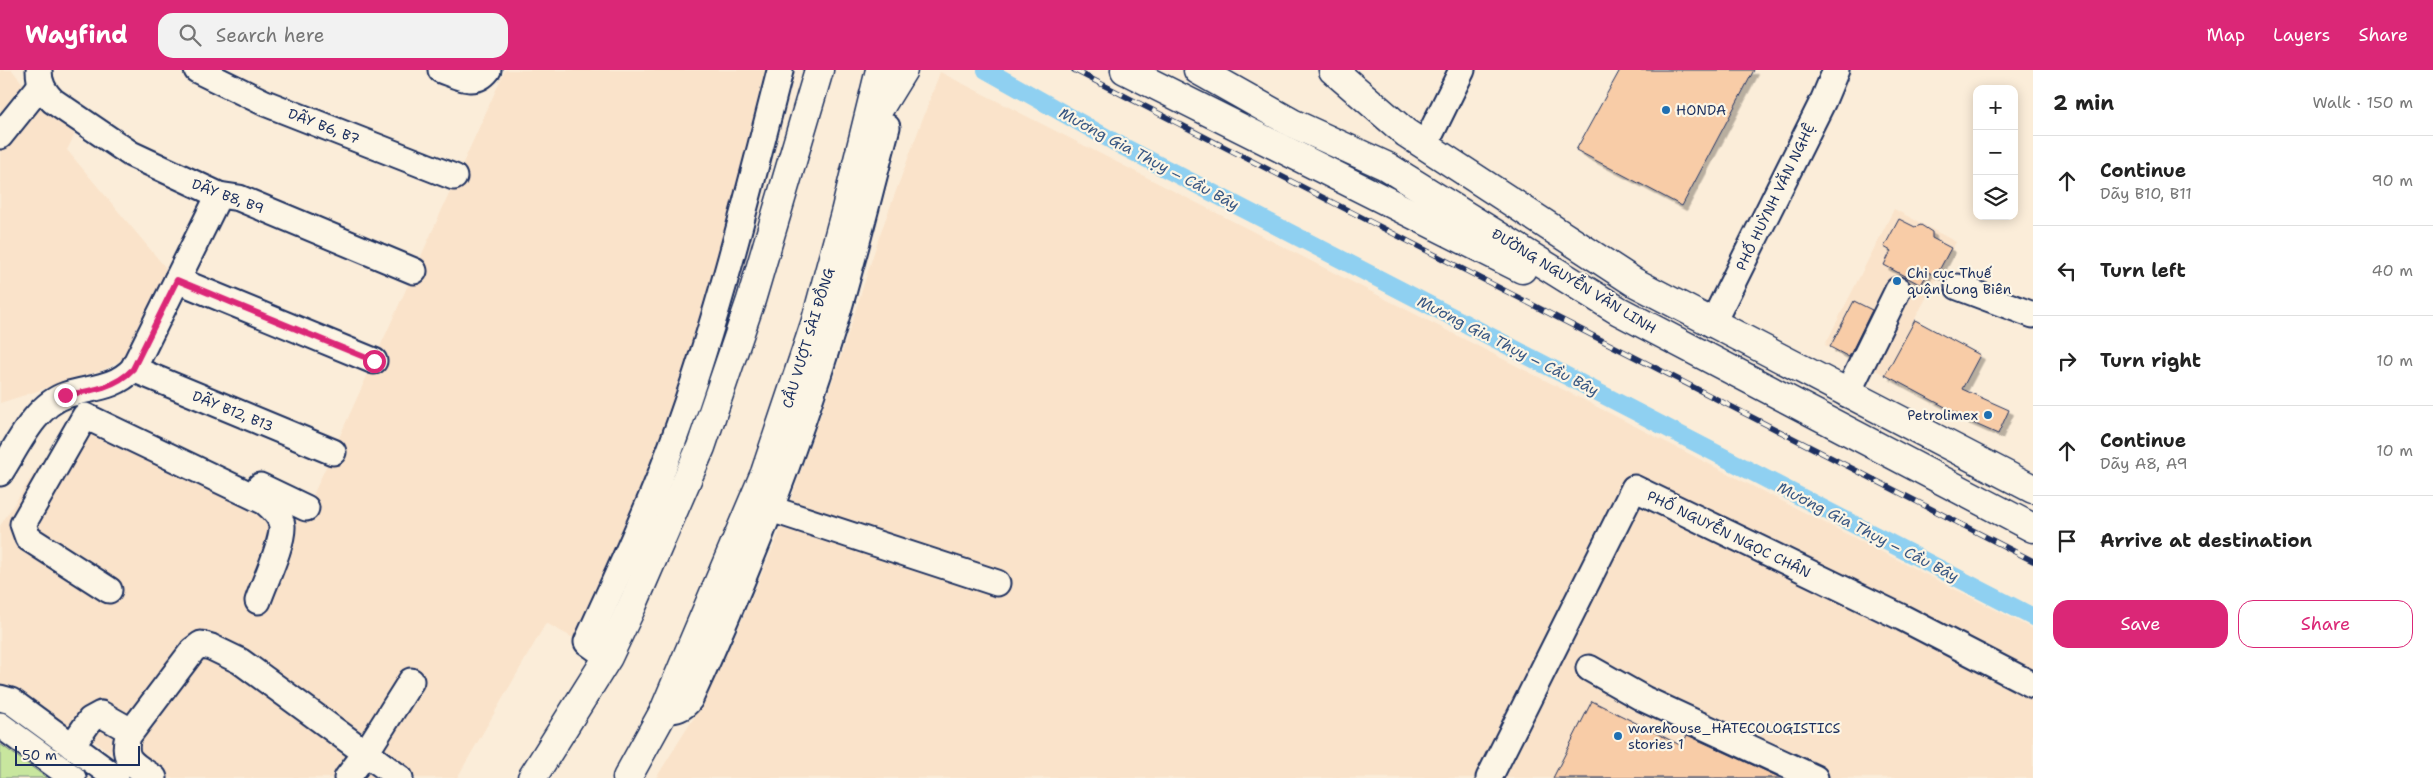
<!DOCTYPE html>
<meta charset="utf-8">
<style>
:root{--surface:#fff;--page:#f2f2f2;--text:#222;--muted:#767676;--line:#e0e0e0;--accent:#db2777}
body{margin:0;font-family:"Shantell Sans",sans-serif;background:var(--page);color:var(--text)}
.controls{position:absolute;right:15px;top:15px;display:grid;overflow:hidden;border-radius:10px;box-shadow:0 2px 12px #0003}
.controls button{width:45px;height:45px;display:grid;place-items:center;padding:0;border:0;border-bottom:1px solid var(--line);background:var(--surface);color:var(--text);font:25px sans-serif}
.scale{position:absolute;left:15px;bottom:12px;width:125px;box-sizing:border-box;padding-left:5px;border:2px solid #1b2f5e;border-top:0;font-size:14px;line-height:18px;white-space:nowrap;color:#1b2f5e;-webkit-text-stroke:4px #fcf5e5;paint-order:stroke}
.stop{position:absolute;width:15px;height:15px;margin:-11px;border:4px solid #db2777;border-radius:50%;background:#fff}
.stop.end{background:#db2777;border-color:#fff;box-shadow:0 1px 5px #0008}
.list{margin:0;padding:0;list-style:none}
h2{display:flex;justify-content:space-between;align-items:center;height:65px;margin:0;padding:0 20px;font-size:21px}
h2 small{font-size:16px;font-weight:400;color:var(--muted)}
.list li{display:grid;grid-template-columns:32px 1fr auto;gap:15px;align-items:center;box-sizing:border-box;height:90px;padding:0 20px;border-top:1px solid var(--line)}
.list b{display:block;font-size:19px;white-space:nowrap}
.list p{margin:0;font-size:16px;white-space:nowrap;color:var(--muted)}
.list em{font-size:16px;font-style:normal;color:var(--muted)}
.actions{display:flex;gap:10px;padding:15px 20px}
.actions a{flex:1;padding:11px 0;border:1px solid var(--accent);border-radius:15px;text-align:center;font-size:18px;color:var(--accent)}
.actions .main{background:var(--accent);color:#fff}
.icon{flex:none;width:28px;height:28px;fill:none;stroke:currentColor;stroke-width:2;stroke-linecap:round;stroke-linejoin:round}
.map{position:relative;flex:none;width:2033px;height:708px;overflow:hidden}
header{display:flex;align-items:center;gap:30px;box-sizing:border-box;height:70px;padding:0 25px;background:var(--accent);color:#fff}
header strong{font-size:24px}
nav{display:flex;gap:28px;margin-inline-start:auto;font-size:18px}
.search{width:350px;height:45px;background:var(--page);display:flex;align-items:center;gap:12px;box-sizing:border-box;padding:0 18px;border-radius:15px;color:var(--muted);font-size:19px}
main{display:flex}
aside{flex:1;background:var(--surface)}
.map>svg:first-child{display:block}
</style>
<header>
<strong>Wayfind</strong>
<div class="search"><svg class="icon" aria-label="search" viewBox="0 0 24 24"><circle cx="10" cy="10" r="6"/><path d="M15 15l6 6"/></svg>Search here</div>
<nav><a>Map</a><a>Layers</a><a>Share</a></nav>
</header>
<main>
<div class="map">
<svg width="2033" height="708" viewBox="0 0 2033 708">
<defs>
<filter id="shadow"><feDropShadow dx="4.5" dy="4.5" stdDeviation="0" flood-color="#0004"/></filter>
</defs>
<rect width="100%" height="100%" fill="#fbedd9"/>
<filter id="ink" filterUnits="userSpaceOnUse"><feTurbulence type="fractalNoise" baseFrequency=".02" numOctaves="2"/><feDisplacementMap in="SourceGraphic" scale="10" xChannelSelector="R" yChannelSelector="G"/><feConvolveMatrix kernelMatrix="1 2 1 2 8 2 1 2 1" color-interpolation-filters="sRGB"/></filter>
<g filter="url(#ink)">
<g fill="#fae3ca">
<polygon points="0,0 12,0 40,35 75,64 67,80 170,203 130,284 106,299 0,333"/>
<polygon points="505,0 767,0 708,231 656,394 614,490 575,569 546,553 457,708 144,708 90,668 0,615 0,456 79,334 306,441"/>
<polygon points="940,2 2033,559 2033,708 656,708 703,633 738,559 778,466 839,292 879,167"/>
<polygon points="1894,139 1956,172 1885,305 1825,275"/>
</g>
<polygon fill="#c8e69e" stroke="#728a7e" points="0,674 47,708 0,708"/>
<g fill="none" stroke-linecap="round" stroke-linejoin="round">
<polyline stroke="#8fd0f1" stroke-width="18" points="986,0 1120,75 2033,547"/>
</g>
<g fill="#f8cca7" stroke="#1b2f5e" filter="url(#shadow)">
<polygon points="1620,0 1754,0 1682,136 1576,80"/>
<polygon points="1899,149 1915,157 1921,155 1932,162 1932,168 1951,178 1936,206 1928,202 1921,215 1884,195 1891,181 1884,177"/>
<polygon points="1854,231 1872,240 1849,287 1830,277"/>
<polygon points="1915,250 1980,285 1962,319 2009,340 1998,364 1964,349 1964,347 1885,305"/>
<polygon points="1592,631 1682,676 1687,665 1781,708 1553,708"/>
</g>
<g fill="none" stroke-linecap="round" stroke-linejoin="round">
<defs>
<g id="minor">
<path d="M 39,0 C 39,14 44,22 53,31 L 131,84 L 219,125 L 239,128 L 414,201"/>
<polyline points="197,0 265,33 454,107"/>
<path d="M 441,0 C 458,6 475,17 488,0"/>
<polyline points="0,66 41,15"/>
<polyline points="1425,75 1462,0"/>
<polyline points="177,210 374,291"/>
<polyline points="1958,217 2033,245"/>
<polyline points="1712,254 1823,31 1836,0"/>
<polyline points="133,299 333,382"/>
<polyline points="1847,324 1898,220"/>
<path d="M 0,403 C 17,377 35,335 66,325 C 91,317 114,319 133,299 L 219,125"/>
<polyline points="260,416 306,438"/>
<polyline points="771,439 997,513"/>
<path d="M 109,520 L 28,468 L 23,454 L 85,346 L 265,432 C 272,438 281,445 282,456 C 283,474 264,513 258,531"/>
<path d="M 608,587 L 587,572 C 613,514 641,456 664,396 C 713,268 746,134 780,1"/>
<polyline points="1589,598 1644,629 1815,708"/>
<polyline points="0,628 11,631 116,708"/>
<path d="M 664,641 C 676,640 683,639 690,629 C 746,508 794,385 833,258 C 853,191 869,124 887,57"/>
<polyline points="0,655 73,708"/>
<polyline points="72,676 90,650 101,644 131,661"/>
<path d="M 154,708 C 135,695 121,691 128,666 L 193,580 L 201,574 L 211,577 L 240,591 L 400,708"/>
<polyline points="347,708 365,684 411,611"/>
<polyline points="1489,708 1634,418 1903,548 2033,615"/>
</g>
<g id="highway">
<polyline points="1125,0 1522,199"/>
<polyline points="1198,0 1292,53 1386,96 1619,241 2033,458"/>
<polyline points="1333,0 1406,63 1634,212 2033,419"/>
<polyline points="879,39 903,0"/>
<polyline points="532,708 608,587 633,534 701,377 751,230 819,0"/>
<polyline points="627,708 664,641 765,403 815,254 845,143 880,0"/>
</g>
</defs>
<use href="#minor" stroke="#1b2f5e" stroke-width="29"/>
<use href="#highway" stroke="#1b2f5e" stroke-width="31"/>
<use href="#minor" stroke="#fcf5e5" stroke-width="25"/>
<use href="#highway" stroke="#fcf5e5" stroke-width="28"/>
<defs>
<polyline id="rail" points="1074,0 2033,491"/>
</defs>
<use href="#rail" stroke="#1b2f5e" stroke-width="5.5"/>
<use href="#rail" stroke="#fcf5e5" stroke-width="4" stroke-dasharray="11" stroke-linecap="butt"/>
</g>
</g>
<g fill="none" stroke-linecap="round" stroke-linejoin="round" filter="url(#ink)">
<path stroke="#db2777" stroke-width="6" d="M 65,325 C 90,321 115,318 133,299 L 177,210 L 374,291"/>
</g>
<g fill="#1f6fb2" stroke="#fcf5e5" stroke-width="2">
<circle cx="1666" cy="40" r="5"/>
<circle cx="1897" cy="211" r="5"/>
<circle cx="1988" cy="345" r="5"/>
<circle cx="1618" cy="666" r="5"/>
</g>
<g text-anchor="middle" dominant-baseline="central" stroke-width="4.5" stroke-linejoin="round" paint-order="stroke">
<g font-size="14" fill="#1b2f5e" stroke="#fcf5e5" text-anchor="start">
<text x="1676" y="40">HONDA</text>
<text x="1907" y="203">Chi cục Thuế<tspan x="1907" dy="16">quận Long Biên</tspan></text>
<text x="1978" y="345" text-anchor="end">Petrolimex</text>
<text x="1628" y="658">warehouse_HATECOLOGISTICS<tspan x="1628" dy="16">stories 1</tspan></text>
</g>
<g font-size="14" fill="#1b2f5e" stroke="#fcf5e5">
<text transform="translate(324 56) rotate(21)">DÃY B6, B7</text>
<text transform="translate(228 126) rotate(20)">DÃY B8, B9</text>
<text transform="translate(1775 127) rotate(-64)">PHỐ HUỲNH VĂN NGHỆ</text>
<text transform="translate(1574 211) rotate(31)">ĐƯỜNG NGUYỄN VĂN LINH</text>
<text transform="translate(808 268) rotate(-73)">CẦU VƯỢT SÀI ĐỒNG</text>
<text transform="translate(233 341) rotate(22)">DÃY B12, B13</text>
<text transform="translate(1729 464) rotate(26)">PHỐ NGUYỄN NGỌC CHÂN</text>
</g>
<g font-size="15" font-style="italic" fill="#385783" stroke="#fcf5e5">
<text transform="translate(1149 89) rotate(28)">Mương Gia Thụy – Cầu Bây</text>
<text transform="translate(1508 276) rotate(27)">Mương Gia Thụy – Cầu Bây</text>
<text transform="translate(1868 462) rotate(27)">Mương Gia Thụy – Cầu Bây</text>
</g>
</g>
</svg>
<div class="controls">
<button>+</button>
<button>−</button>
<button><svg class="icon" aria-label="layers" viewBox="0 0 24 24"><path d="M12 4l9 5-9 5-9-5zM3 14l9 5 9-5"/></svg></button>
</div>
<div class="scale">50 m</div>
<div class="stop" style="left:374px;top:291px"></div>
<div class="stop end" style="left:65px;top:325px"></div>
</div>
<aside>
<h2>2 min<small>Walk · 150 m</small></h2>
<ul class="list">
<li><svg class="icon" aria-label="ahead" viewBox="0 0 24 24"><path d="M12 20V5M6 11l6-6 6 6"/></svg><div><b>Continue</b><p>Dãy B10, B11</p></div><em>90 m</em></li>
<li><svg class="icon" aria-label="left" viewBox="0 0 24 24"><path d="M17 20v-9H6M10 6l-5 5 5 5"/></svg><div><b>Turn left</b></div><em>40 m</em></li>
<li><svg class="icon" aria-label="right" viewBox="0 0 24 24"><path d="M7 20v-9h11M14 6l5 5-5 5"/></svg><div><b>Turn right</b></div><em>10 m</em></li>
<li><svg class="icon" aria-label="ahead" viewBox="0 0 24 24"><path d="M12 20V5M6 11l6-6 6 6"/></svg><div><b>Continue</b><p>Dãy A8, A9</p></div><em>10 m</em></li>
<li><svg class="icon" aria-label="arrive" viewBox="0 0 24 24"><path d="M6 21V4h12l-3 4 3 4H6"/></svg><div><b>Arrive at destination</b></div></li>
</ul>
<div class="actions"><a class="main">Save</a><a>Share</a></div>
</aside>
</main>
